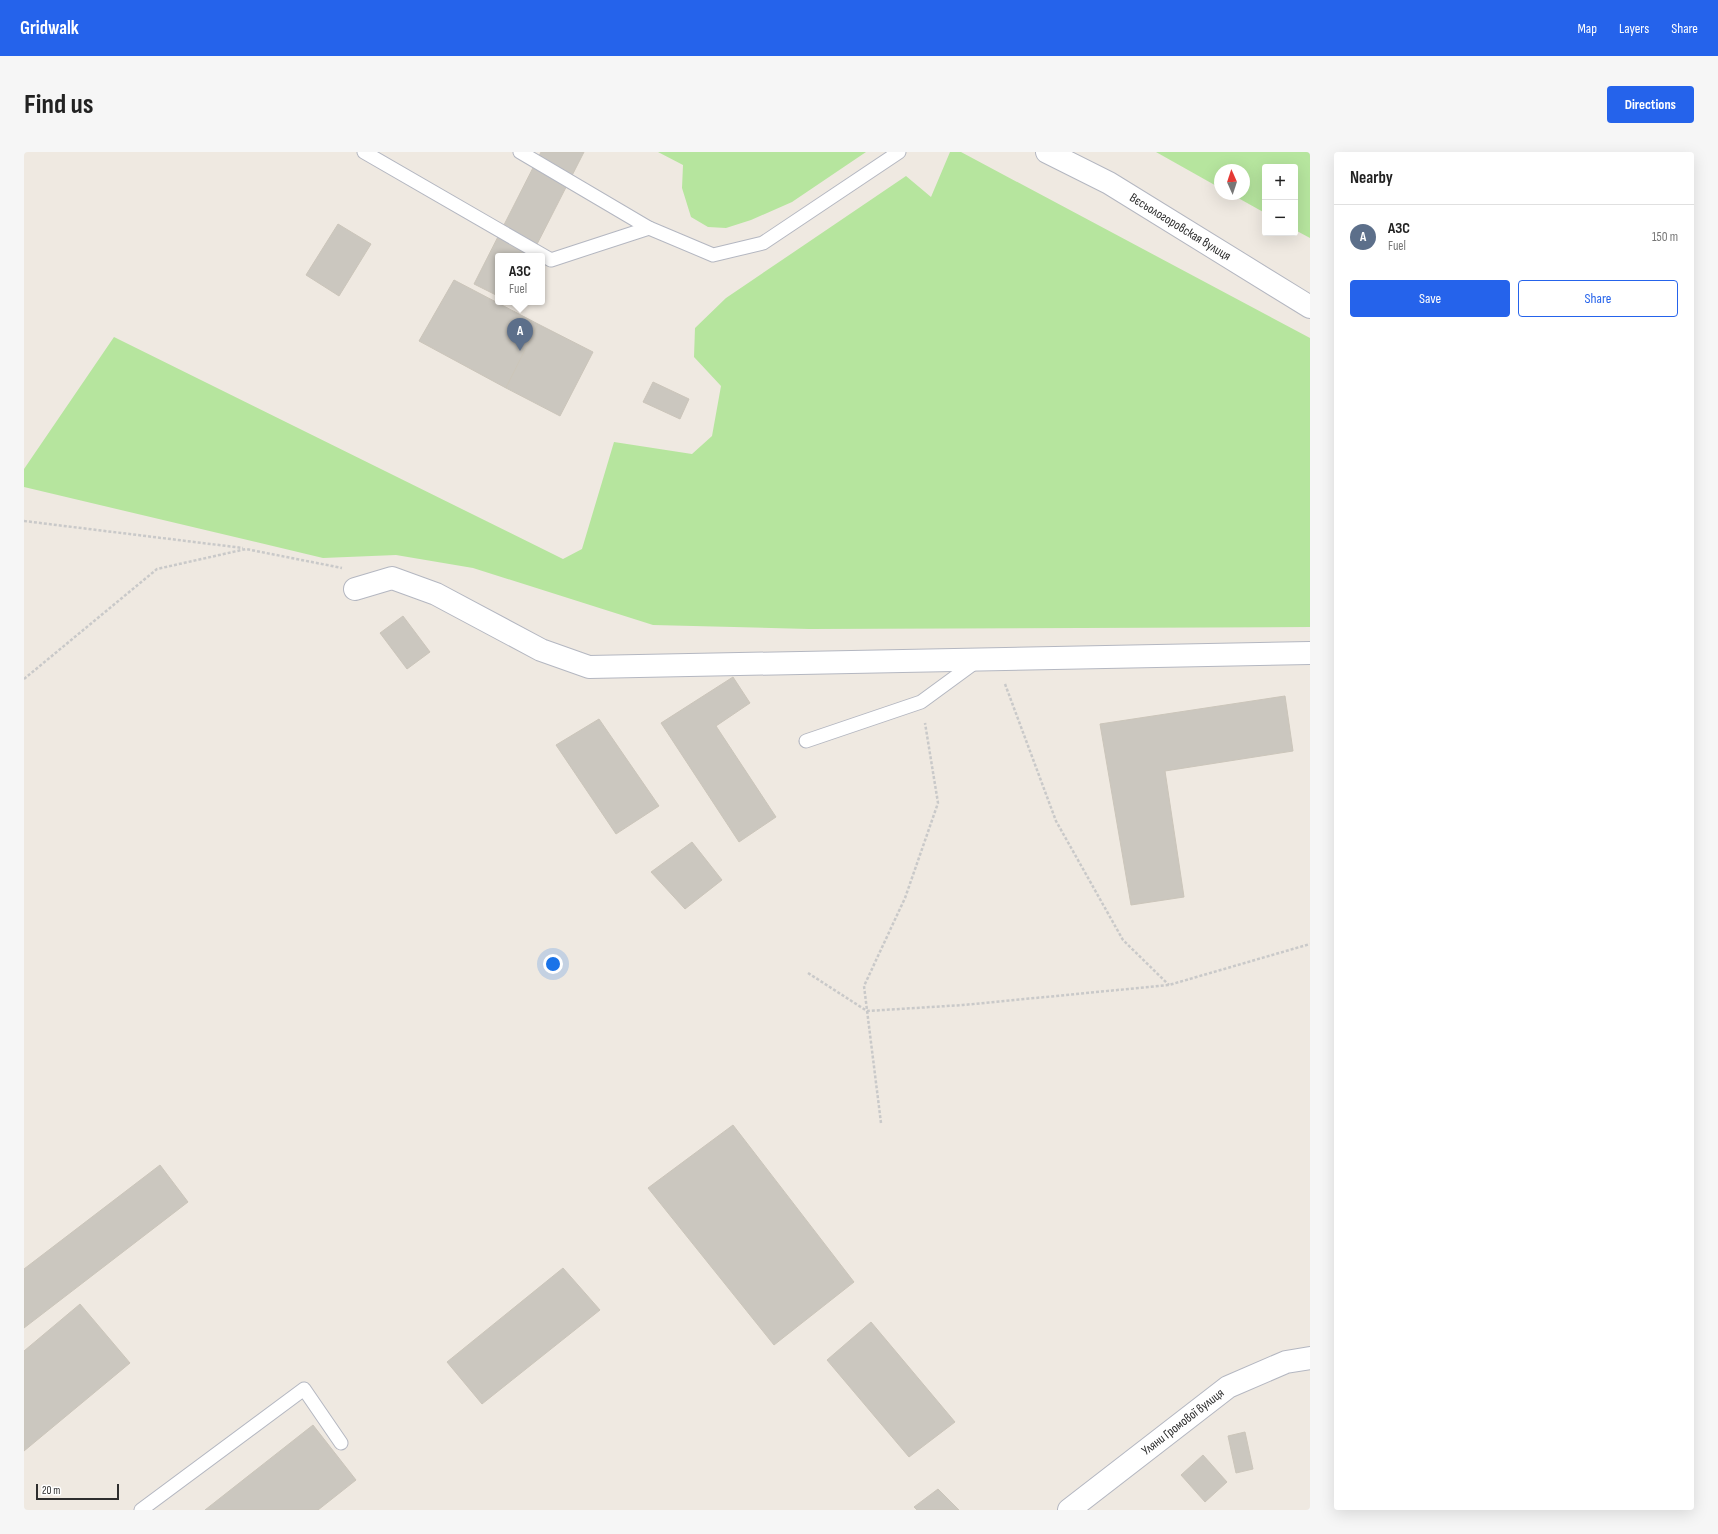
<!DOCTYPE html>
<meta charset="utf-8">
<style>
:root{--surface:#fff;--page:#f6f6f6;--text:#222;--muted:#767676;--line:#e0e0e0;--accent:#2563eb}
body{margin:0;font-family:"Sofia Sans Condensed",sans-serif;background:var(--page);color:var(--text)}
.controls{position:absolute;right:12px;top:12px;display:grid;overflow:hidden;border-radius:4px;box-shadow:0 4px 16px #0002}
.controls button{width:36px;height:36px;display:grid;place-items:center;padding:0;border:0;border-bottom:1px solid var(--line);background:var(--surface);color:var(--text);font:20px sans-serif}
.compass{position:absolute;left:1190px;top:12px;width:36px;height:36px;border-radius:50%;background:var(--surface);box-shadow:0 4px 16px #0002;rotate:357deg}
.scale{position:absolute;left:12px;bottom:10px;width:83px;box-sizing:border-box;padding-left:4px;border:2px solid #2e2e2e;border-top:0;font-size:11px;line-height:14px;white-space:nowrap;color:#2e2e2e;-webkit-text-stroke:3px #fff;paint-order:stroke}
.you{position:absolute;left:529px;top:812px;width:14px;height:14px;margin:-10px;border:3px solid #fff;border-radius:50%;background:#1a73e8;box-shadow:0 0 0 6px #1a73e833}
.badge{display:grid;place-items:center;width:26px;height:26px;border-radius:50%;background:var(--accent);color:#fff;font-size:13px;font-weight:700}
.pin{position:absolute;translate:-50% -33px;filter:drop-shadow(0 1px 2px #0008)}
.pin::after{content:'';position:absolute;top:21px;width:14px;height:12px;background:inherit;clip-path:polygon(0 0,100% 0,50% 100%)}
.popup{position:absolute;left:471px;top:101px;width:50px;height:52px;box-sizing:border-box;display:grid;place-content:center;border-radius:4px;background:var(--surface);filter:drop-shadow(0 1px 3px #0005);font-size:13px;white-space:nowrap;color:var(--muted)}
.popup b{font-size:15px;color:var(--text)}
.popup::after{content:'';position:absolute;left:50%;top:100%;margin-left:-8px;border:8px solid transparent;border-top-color:var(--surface)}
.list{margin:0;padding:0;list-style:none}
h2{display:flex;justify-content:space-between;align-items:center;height:52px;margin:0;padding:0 16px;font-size:17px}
h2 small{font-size:13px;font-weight:400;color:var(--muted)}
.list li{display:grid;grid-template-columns:26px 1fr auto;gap:12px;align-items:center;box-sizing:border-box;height:64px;padding:0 16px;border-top:1px solid var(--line)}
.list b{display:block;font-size:15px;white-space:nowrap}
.list p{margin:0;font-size:13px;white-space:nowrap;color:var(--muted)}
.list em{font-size:13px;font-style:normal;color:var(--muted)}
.actions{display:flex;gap:8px;padding:12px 16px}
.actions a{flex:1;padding:9px 0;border:1px solid var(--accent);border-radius:4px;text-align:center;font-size:14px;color:var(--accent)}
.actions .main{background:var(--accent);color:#fff}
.map{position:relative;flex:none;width:1286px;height:1358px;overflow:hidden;border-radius:4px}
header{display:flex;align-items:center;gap:24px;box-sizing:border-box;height:56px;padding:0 20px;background:var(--accent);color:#fff}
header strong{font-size:19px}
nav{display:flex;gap:22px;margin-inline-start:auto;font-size:14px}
.intro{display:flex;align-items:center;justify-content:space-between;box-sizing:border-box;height:96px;padding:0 24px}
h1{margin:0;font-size:28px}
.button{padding:10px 18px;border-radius:4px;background:var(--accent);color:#fff;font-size:14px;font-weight:700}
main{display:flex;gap:24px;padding:0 24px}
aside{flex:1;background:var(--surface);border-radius:4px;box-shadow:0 4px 16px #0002}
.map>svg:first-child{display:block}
</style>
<header>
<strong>Gridwalk</strong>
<nav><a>Map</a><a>Layers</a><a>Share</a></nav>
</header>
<div class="intro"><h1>Find us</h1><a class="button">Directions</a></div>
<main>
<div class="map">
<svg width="1286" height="1358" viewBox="0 0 1286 1358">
<rect width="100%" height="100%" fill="#efe9e1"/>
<g fill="#b6e59e">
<polygon points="634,0 842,0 768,50 727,68 702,76 684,75 667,65 658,36 659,13"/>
<polygon points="926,0 937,0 1286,186 1286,475 785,477 629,473 449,416 372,403 299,406 0,335 0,317 90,185 539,407 558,397 590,290 668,302 688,284 697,234 670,205 671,176 702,146 882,24 907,45"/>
<polygon points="1132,0 1286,0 1286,86 1271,78 1271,15 1241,15 1241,61 1207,42 1220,42 1220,18 1196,18 1196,36"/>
</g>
<g fill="#cbc7bf" stroke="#cbc5ba">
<polygon points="517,0 560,0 507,104 474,104 474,144 450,132"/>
<polygon points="314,72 347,92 315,144 282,123"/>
<polygon points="430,128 514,172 482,236 395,189"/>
<polygon points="514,172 569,200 536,264 482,236"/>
<polygon points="629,230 665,247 656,267 619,250"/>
<polygon points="379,464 406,500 383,517 356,481"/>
<polygon points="709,525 726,551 692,574 752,665 715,690 637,571"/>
<polygon points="1261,544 1269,599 1141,619 1160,745 1107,753 1076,572"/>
<polygon points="575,567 635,654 592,682 532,593"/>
<polygon points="668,690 698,728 661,757 627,720"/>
<polygon points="709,973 830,1130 750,1193 624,1036"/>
<polygon points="136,1013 164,1050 0,1176 0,1117"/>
<polygon points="539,1116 576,1158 458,1252 423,1210"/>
<polygon points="56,1152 106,1211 0,1299 0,1199"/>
<polygon points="847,1170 931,1270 885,1305 803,1208"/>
<polygon points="289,1273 332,1328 294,1358 181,1358"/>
<polygon points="1221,1280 1229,1317 1212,1321 1204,1284"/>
<polygon points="1179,1303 1203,1330 1181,1350 1157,1323"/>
<polygon points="914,1337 935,1358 893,1358 890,1355"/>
</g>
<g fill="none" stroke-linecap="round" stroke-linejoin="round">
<defs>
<g id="service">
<polyline points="340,0 527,108 625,76"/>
<polyline points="496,0 625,76 689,103 739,91 875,0"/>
<polyline points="782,589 897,550 953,509"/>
<polyline points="117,1358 280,1237 317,1291"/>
</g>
<g id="minor">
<polyline points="331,437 368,426 412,442 517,498 565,515 1286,501"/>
<path id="s1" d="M 1045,1358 L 1204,1235 L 1262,1210 L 1286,1206"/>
</g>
<g id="tertiary">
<path id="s2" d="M 1023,0 L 1085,31 L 1286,155"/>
</g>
</defs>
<use href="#service" stroke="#b4b7c1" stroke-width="15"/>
<use href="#minor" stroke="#b4b7c1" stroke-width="24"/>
<use href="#tertiary" stroke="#b4b7c1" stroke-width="24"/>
<g stroke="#c9c9c9" stroke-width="2.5" stroke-dasharray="3 2" stroke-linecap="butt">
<polyline points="0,369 219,396"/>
<polyline points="0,527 133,417 222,397 318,416"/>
<polyline points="981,532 1032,669 1099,788 1145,833"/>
<polyline points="784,821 843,859 939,853 1145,833 1286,792"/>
<polyline points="857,971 840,834 881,746 914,651 901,571"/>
</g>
<use href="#service" stroke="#fff" stroke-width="13"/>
<use href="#minor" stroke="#fff" stroke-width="22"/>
<use href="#tertiary" stroke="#fff" stroke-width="22"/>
</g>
<g text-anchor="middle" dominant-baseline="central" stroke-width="4" stroke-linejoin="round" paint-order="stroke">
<g font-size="13" fill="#2e2e2e" stroke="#fff">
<text stroke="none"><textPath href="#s2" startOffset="153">Вєсьологоровская вулиця</textPath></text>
<text stroke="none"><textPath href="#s1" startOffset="144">Уляни Громової вулиця</textPath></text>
</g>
</g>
</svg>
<div class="controls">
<button>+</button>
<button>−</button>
</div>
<svg class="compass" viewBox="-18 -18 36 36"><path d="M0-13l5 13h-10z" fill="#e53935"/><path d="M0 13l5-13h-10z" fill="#767676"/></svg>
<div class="scale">20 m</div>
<div class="you"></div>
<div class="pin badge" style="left:496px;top:199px;background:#5c6f8a">A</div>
<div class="popup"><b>АЗС</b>Fuel</div>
</div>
<aside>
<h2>Nearby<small></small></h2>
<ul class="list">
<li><span class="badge" style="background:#5c6f8a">A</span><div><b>АЗС</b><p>Fuel</p></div><em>150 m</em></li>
</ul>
<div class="actions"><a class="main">Save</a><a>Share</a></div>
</aside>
</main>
